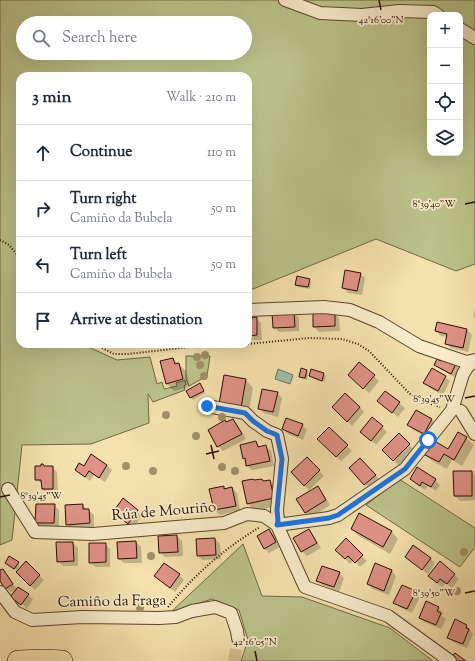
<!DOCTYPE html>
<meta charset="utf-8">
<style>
:root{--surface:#fff;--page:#f6f6f7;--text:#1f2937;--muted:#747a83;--line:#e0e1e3}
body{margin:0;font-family:"Sorts Mill Goudy",serif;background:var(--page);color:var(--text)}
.controls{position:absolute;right:12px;top:12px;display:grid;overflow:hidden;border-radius:8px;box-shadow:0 4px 16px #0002}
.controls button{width:36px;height:36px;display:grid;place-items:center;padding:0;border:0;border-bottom:1px solid var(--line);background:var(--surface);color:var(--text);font:20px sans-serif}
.stop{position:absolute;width:12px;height:12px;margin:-9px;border:3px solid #1a73e8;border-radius:50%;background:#fff}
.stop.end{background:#1a73e8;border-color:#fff;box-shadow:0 1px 4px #0008}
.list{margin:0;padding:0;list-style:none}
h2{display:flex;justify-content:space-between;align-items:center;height:52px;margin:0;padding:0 16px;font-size:17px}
h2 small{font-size:13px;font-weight:400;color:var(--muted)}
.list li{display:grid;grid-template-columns:26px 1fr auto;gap:12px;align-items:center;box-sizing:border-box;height:56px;padding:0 16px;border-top:1px solid var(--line)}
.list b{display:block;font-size:15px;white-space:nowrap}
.list p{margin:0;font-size:13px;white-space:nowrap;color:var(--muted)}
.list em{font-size:13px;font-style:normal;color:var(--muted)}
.icon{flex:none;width:22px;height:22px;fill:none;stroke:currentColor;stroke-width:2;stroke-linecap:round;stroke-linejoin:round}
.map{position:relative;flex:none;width:475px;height:661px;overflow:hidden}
.search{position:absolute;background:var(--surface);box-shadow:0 4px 16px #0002;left:16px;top:16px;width:236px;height:44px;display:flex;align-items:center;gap:10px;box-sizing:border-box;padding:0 14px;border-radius:22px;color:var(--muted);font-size:15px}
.panel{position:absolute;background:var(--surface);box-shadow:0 4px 16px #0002;left:16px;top:72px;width:236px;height:276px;border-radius:12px}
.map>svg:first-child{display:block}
</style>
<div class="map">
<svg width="475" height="661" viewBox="0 0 475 661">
<rect width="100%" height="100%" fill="#f4e1ad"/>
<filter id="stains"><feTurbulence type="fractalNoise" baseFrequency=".005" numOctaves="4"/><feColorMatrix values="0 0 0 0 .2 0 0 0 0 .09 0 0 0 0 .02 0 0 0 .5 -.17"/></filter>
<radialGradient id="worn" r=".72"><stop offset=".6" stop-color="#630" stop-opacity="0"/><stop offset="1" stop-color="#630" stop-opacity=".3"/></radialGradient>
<g fill="#bbc38a" stroke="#726845" fill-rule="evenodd">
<path d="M 0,0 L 475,0 L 475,264 L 456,271 L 376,239 L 248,291 L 248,76 L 20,76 L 20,344 L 82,344 L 117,360 L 150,357 L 157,384 L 162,382 L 164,389 L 177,386 L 176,383 L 185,380 L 186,385 L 184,386 L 185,390 L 153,402 L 148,394 L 149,423 L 91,444 L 22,445 L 12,540 L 0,545 ZM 430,15 L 460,15 L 460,153 L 430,153 ZM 23,23 L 245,23 L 245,53 L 23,53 Z"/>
<polygon points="186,356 210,356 207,376 189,386 186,379"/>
<polygon points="399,479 475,528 475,547 460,567 366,505"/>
<polygon points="243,544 262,596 302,597 390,628 433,661 241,661 248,640 239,610 212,599 171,612"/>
</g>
<polygon fill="#9cbdad" stroke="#6e7768" points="278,369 293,375 290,384 275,379"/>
<g fill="#0003">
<polygon points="360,274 365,278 362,295 348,293 343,288"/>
<polygon points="309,280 311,282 310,289 298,287 296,285"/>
<polygon points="475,309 475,318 473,316"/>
<polygon points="294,313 299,318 299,331 279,332 274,327"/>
<polygon points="334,313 339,318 340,331 319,332 314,327"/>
<polygon points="256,318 261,323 262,340 248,340 248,319"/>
<polygon points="467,330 472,335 468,352 451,348 446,343 448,337 441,336 436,331"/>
<polygon points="444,358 456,365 461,370 456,378 440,369 435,364 441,362"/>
<polygon points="173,359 186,371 190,387 174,391 166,383"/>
<polygon points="360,363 379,381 369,393 354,380"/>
<polygon points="306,371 308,373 307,380 302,379 300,376"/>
<polygon points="324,374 326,376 324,382 312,378 310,376"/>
<polygon points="225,376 246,380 253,388 248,415 227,411"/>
<polygon points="445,377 450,381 443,395 430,388 425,383"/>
<polygon points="202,387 205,393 193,400 187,391"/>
<polygon points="386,392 405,408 398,417 383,406"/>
<polygon points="277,393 282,398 278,417 264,413 259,408"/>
<polygon points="334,407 360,407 364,412 352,426"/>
<polygon points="416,411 432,420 436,425 429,438 413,430 408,425"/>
<polygon points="233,420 238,425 246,439 223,451 218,446 227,423"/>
<polygon points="302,425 307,430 303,440 288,434 283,429"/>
<polygon points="382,427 387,432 376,445 366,436"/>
<polygon points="329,428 352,451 341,461 319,439"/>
<polygon points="399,435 414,450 399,466 384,450"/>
<polygon points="466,438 474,445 462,466 452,460 447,469 432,461 425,454 449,450"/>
<polygon points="256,442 261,448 266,447 271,451 274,466 252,470 247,466 246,461 244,458"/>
<polygon points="91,456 107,465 112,470 105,482 94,475 90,481 76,470 84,468"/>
<polygon points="307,458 324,476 309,490 292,472"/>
<polygon points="365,464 380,480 370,489 350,468"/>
<polygon points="45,467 52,467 57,472 58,494 47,494 43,489 42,484 36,479"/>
<polygon points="472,472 475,475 475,500 460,501 455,496"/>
<polygon points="411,479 435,480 440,485 436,491 428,486 425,490 416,484"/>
<polygon points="270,481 277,488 281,505 255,511 247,503"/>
<polygon points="223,487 226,490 232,488 237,493 240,510 220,515 215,510 210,490"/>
<polygon points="317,487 322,492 330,505 311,518 306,513 298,499"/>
<polygon points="123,500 142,516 133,528 114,512"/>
<polygon points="54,505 59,510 59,528 41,527 36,523"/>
<polygon points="82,505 94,515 94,528 71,529 67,524"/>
<polygon points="352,529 391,531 398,539 390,554 359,536"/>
<polygon points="308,530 313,535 321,548 307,556 302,551"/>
<polygon points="269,531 274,535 280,547 269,553 264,548"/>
<polygon points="177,536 182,541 183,556 165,557 160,552 159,537"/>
<polygon points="215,539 220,544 221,559 202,560 198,555"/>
<polygon points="346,540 367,561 360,567 354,560 350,564 337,550"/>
<polygon points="136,542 141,547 142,563 124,563 119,559"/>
<polygon points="73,543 78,548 78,566 63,566 58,561"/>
<polygon points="105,544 110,549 110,567 95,567 90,562"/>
<polygon points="406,557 430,558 435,563 428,574"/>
<polygon points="6,563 18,563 20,565 17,570"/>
<polygon points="26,563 44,580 35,590 17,572"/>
<polygon points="440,563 459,579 452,588 446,583 442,587 434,581"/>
<polygon points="376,565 392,571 396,576 389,595 373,589 368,584"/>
<polygon points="3,570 17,589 11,593 0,580 0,572"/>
<polygon points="339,573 344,578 339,592 322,585 318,580"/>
<polygon points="179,575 184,580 175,592 155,576"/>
<polygon points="415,592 420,597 412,613 399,607 395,602"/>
<polygon points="28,595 33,599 27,609 25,608 26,607 16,600 16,601 12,597"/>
<polygon points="427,603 439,608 443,613 442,616 446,619 441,629 425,622 420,618"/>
<polygon points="467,626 473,634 467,648 453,642 449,637"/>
</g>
<g fill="#df9285" stroke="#2a0e00">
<polygon points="345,270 361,273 357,291 342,288"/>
<polygon points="297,276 310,279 308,287 295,285"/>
<polygon points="294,312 295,327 273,328 272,313"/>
<polygon points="335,312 335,326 313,327 313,313"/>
<polygon points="257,317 257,335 248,336 248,318"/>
<polygon points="437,322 467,329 463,348 445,344 447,334 435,331"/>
<polygon points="443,357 456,364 451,374 434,365 437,359 441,361"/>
<polygon points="173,358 175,364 179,363 183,379 166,384 160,361"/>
<polygon points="359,362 375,375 363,389 348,375"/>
<polygon points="301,368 307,370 305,378 299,377"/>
<polygon points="432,368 446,376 438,391 423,383"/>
<polygon points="311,369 324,373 322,381 309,376"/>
<polygon points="224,375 246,379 241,408 219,404"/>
<polygon points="200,383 204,391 190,398 186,391"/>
<polygon points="262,389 278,392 273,412 258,409"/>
<polygon points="385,391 400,402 392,413 377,401"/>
<polygon points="345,393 360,407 347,422 332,407"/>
<polygon points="416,410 432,419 424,434 407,425"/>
<polygon points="372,417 383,426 371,441 360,432"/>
<polygon points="286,418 303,424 298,436 282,429"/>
<polygon points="233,419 242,434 217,447 208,430 225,420 226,422"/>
<polygon points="329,427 348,445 336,457 317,439"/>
<polygon points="458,432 467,437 454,460 444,454 439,462 423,454 431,439 448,449"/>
<polygon points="399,433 410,444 393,461 382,450"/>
<polygon points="256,441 258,447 266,445 270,461 246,466 245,458 243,459 240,445"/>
<polygon points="91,454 107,465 99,478 89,471 85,477 75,470 79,463 84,466"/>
<polygon points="307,457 320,470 304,486 291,472"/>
<polygon points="360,458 376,475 364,485 349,468"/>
<polygon points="41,464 43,464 44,466 53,466 53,489 42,489 41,480 35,480 35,466 41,466"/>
<polygon points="417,467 436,479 431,487 422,482 420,486 410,479"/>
<polygon points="453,471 472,471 472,496 454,496"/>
<polygon points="253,479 254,480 262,479 263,481 270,480 274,498 247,504 242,481"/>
<polygon points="224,486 224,489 232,487 236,506 214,510 209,489"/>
<polygon points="318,486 326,500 305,513 296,499"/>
<polygon points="123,498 138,510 128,524 113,512"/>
<polygon points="36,504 55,504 54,523 35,523"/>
<polygon points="83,504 83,509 89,509 90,523 66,525 65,505"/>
<polygon points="359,513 392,531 383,547 351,529"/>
<polygon points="269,529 276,542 264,549 257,536"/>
<polygon points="309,529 317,543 301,552 293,538"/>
<polygon points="177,535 178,552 159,553 158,536"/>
<polygon points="215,538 216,555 197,556 196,539"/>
<polygon points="346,538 363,555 355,563 348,556 345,559 335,550"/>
<polygon points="136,541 137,558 118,559 117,542"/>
<polygon points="56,542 73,542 74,561 57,562"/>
<polygon points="89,543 106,543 106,562 89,563"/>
<polygon points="413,545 431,558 422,570 405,557"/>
<polygon points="9,556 19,562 14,569 5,563"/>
<polygon points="26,561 40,575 30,586 16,572"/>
<polygon points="440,561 455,574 447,584 440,579 437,583 428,576"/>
<polygon points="164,563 180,574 170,588 154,576"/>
<polygon points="375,563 392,570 384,591 367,584"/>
<polygon points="322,566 340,572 334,587 316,581"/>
<polygon points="3,569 13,584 5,589 0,581 0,570"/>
<polygon points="402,585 416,591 407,609 393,603"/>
<polygon points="18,587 29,594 21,605 10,597"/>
<polygon points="426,601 439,607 437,611 441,613 436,625 419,618"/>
<polygon points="455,619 467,625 466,628 469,629 463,644 447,638"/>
<polygon points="455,653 466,661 457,661 451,657"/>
</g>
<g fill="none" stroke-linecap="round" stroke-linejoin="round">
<polyline stroke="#d6c193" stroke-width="12" stroke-dasharray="12 6" stroke-linecap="butt" points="234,661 238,638"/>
<defs>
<g id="minor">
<polyline points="285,0 320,13 362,15 399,11 433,12 438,15"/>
<polyline points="460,29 475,38"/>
<polyline points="248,310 324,307 350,310 379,322 419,346 466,362 475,360"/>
<polyline points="207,406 245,413 253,421 267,431 277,435 282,459 277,510 278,521 277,525 329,518 338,515 405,469 452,410 463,374 468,366 475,361"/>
<polyline points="461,411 475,434"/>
<polyline points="8,489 35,532 93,534 224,523 247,514 264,516 277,525 305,587 388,616 450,661"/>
<polyline points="0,592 15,612 32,620 82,617 159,618 176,617 192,611 215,607 231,613 237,631 238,638"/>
</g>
<polyline id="motorway" points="18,661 45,660 62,661"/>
</defs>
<use href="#minor" stroke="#5c432b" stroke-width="14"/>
<use href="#motorway" stroke="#2a0e00" stroke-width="22"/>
<g stroke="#2a0e00" stroke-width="2" stroke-dasharray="1 2" stroke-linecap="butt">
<polyline points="0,240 9,245 20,258"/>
<polyline points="94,344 114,354 128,354 190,347 243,344"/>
<polyline points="248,344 309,338 342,339 358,344 369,351 409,393 419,400 440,407"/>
<path d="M 168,607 C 194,575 225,548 260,527"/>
</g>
<use href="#minor" stroke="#f8ecca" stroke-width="12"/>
<use href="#motorway" stroke="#f4e1ad" stroke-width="21"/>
</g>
<g fill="#a19068">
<circle cx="205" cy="355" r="4"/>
<circle cx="197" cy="357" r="4"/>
<circle cx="200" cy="365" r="4"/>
<circle cx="204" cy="376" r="4"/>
<circle cx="166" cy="415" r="4"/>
<circle cx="222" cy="417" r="4"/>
<circle cx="196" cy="436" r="4"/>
<circle cx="126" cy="466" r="4"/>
<circle cx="222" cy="467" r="4"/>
<circle cx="153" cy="471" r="4"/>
<circle cx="235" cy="471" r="4"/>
<circle cx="464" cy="552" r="4"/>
<circle cx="151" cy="556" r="4"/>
<circle cx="457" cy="591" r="4"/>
<circle cx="140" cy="608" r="4"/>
</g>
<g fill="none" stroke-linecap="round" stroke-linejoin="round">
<polyline stroke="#1a73e8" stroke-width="5" points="207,406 245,413 253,421 267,431 277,435 282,459 277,510 278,521 277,525 329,518 338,515 405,469 428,440"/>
</g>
<path fill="none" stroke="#2a0e00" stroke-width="1.5" d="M 379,0 L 381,10M 465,204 L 475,202M 465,398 L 475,396M 211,445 L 214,459M 206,454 L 219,451M 0,497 L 10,495M 465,593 L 475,591M 255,651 L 257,661"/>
<g text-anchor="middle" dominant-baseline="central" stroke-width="3.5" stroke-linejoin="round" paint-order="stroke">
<g font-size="15" fill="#2a0e00" stroke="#f8ecca">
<text transform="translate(164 512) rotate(-5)">Rúa de Mouriño</text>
<text transform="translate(112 602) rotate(-1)">Camiño da Fraga</text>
</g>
</g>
<g font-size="10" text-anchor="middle" fill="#2a0e00" stroke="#f8ecca" stroke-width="3.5" stroke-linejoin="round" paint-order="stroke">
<text x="381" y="23">42°16'00"N</text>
<text x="434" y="207">8°39'40"W</text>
<text x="434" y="402">8°39'45"W</text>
<text x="41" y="499">8°39'45"W</text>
<text x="434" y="596">8°39'50"W</text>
<text x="255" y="645">42°16'05"N</text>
</g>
<rect width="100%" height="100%" filter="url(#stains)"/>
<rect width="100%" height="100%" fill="url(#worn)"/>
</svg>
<div class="controls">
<button>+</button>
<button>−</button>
<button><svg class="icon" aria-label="locate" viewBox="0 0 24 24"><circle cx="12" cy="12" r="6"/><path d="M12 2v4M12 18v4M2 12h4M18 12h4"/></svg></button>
<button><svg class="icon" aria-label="layers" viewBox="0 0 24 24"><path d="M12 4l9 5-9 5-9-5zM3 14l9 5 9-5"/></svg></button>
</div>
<div class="stop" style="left:428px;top:440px"></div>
<div class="stop end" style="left:207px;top:406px"></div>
<div class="search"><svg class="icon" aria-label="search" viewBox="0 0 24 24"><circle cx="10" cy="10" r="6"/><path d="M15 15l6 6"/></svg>Search here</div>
<section class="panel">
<h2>3 min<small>Walk · 210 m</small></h2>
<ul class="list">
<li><svg class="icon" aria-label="ahead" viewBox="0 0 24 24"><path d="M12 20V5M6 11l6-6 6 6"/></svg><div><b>Continue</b></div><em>110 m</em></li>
<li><svg class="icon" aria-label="right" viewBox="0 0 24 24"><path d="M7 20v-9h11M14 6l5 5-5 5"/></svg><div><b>Turn right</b><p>Camiño da Bubela</p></div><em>50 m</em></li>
<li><svg class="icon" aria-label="left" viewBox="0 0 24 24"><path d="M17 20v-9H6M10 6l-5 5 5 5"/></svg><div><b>Turn left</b><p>Camiño da Bubela</p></div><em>50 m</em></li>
<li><svg class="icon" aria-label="arrive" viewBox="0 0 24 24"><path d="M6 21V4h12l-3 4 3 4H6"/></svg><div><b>Arrive at destination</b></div></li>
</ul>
</section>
</div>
